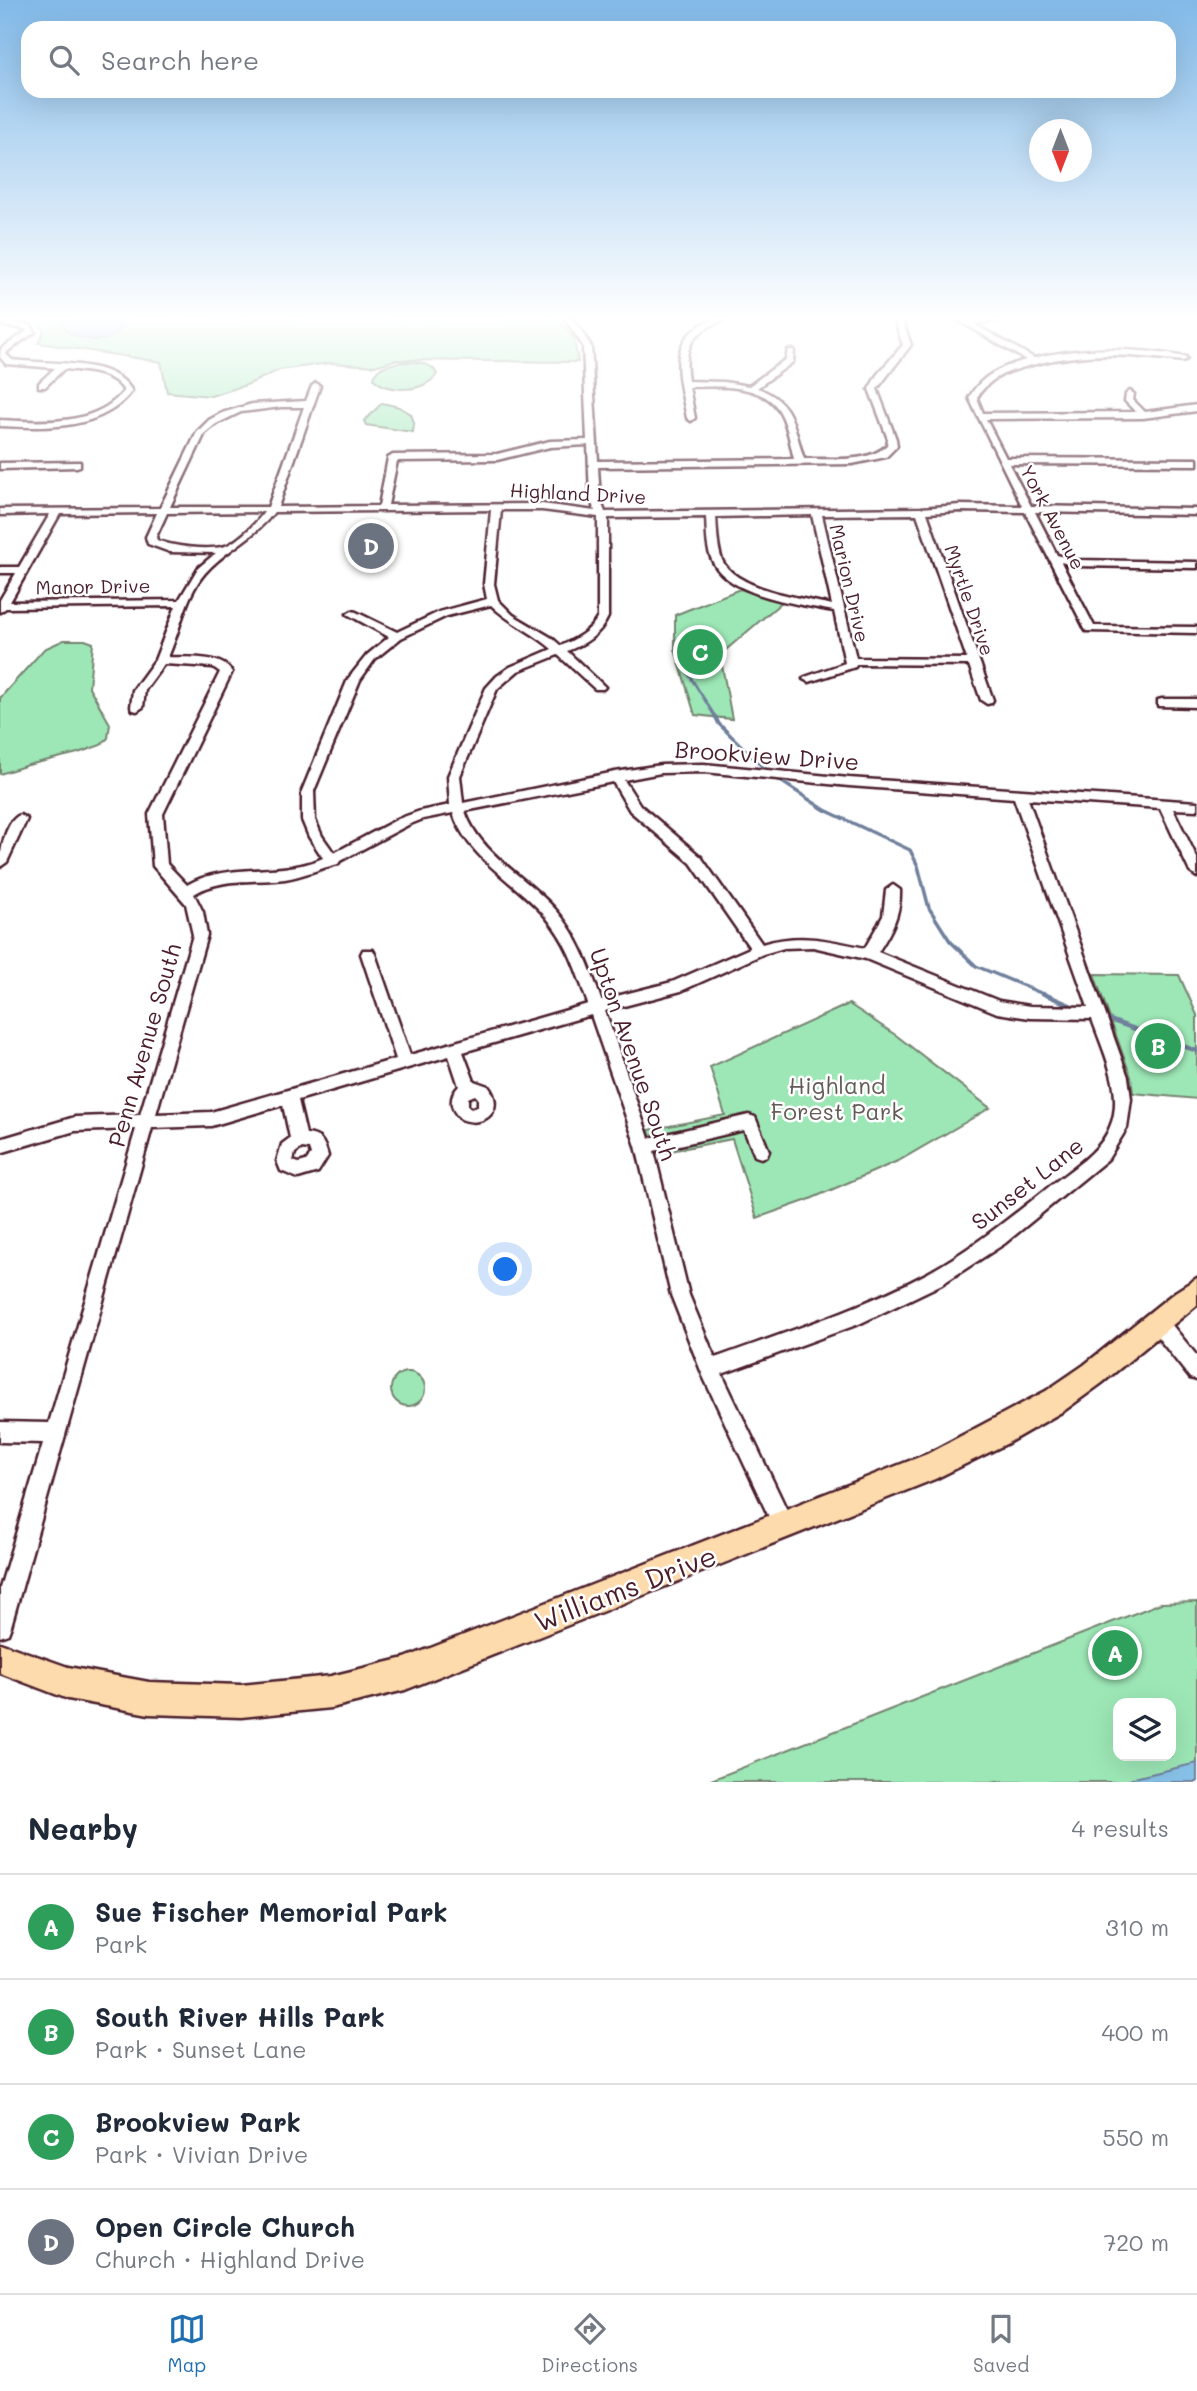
<!DOCTYPE html>
<meta charset="utf-8">
<style>
:root{--surface:#fff;--page:#f2f2f3;--text:#1f2937;--muted:#747a83;--line:#e0e1e3;--accent:#1f6fb2}
body{margin:0;font-family:Mali,sans-serif;background:var(--page);color:var(--text)}
.controls{position:absolute;right:21px;bottom:21px;display:grid;overflow:hidden;border-radius:14px;box-shadow:0 7px 28px #0002}
.controls button{width:63px;height:63px;display:grid;place-items:center;padding:0;border:0;border-bottom:2px solid var(--line);background:var(--surface);color:var(--text);font:35px sans-serif}
.compass{position:absolute;left:1029px;top:119px;width:63px;height:63px;border-radius:50%;background:var(--surface);box-shadow:0 7px 28px #0002;rotate:180deg}
.you{position:absolute;left:506px;top:1270px;width:24px;height:24px;margin:-18px;border:5px solid #fff;border-radius:50%;background:#1a73e8;box-shadow:0 0 0 10px #1a73e833}
.badge{display:grid;place-items:center;width:46px;height:46px;border-radius:50%;background:var(--accent);color:#fff;font-size:23px;font-weight:700}
.pin{position:absolute;translate:-50% -50%;border:4px solid #fff;box-shadow:0 2px 7px #0006}
.list{margin:0;padding:0;list-style:none}
h2{display:flex;justify-content:space-between;align-items:center;height:91px;margin:0;padding:0 28px;font-size:30px}
h2 small{font-size:23px;font-weight:400;color:var(--muted)}
.list li{display:grid;grid-template-columns:46px 1fr auto;gap:21px;align-items:center;box-sizing:border-box;height:105px;padding:0 28px;border-top:2px solid var(--line)}
.list b{display:block;font-size:26px;white-space:nowrap}
.list p{margin:0;font-size:23px;white-space:nowrap;color:var(--muted)}
.list em{font-size:23px;font-style:normal;color:var(--muted)}
.icon{flex:none;width:38px;height:38px;fill:none;stroke:currentColor;stroke-width:2;stroke-linecap:round;stroke-linejoin:round}
.map{position:relative;flex:none;width:1197px;height:1782px;overflow:hidden}
.search{position:absolute;background:var(--surface);box-shadow:0 7px 28px #0002;left:21px;right:21px;top:21px;height:77px;display:flex;align-items:center;gap:18px;box-sizing:border-box;padding:0 24px;border-radius:21px;color:var(--muted);font-size:26px}
.sheet{height:511px;background:var(--surface)}
nav{display:flex;justify-content:space-around;align-items:center;box-sizing:border-box;height:98px;border-top:2px solid var(--line);background:var(--surface);font-size:19px;color:var(--muted)}
nav a{display:grid;justify-items:center;gap:4px}
nav .on{color:var(--accent)}
.map>svg:first-child{display:block}
</style>
<div class="map">
<svg width="1197" height="1782" viewBox="0 0 1197 1782">
<rect width="100%" height="100%" fill="#fff"/>
<filter id="ink" filterUnits="userSpaceOnUse"><feTurbulence type="fractalNoise" baseFrequency=".0143" numOctaves="2"/><feDisplacementMap in="SourceGraphic" scale="14" xChannelSelector="R" yChannelSelector="G"/><feConvolveMatrix kernelMatrix="1 2 1 2 8 2 1 2 1" color-interpolation-filters="sRGB"/></filter>
<g filter="url(#ink)">
<g fill="#9de7b6" stroke="#748370" stroke-width="2" fill-rule="evenodd">
<polygon points="40,319 558,319 574,339 578,362 395,360 375,366 330,363 279,370 249,384 211,396 167,392 161,362 38,343 44,331 37,322"/>
<path d="M 403,362 C 416,362 432,362 437,374 C 426,392 388,394 374,379 C 376,365 392,364 403,362 Z"/>
<polygon points="382,403 399,407 411,414 414,423 413,432 366,425 364,421"/>
<polygon points="740,589 782,602 720,655 732,719 695,715 675,649 675,615"/>
<polygon points="64,640 85,640 93,643 89,687 110,724 108,738 101,745 78,753 28,765 0,774 0,698 44,649"/>
<polygon points="1094,974 1179,975 1197,1015 1197,1099 1133,1093 1131,1077"/>
<polygon points="849,1004 897,1036 990,1108 900,1160 808,1200 757,1218 732,1139 655,1154 649,1130 725,1115 710,1067"/>
<circle cx="408" cy="1389" r="17"/>
<path d="M 1197,1602 L 1197,1782 L 706,1782 L 1161,1603 ZM 1118,1703 L 1171,1703 L 1171,1756 L 1118,1756 Z"/>
</g>
<g fill="#88c1e7" stroke="#6f809c" stroke-width="2">
<path d="M 62,319 L 113,319 L 121,329 C 107,347 85,340 67,332 Z"/>
<polygon points="1197,1763 1197,1782 1126,1782 1134,1778"/>
</g>
<g fill="none" stroke-linecap="round" stroke-linejoin="round">
<polyline stroke="#6f809c" stroke-width="2.5" points="706,629 686,641 686,670 716,718"/>
<g stroke="#6f809c" stroke-width="3.5">
<polyline points="715,716 719,724 767,771"/>
<polyline points="776,778 825,810 910,850 918,866 929,908 950,941 976,966 1048,996"/>
</g>
<g stroke="#6f809c" stroke-width="4.5">
<polyline points="1044,994 1077,1008"/>
<polyline points="1104,1018 1197,1051"/>
</g>
<defs>
<g id="minor">
<path d="M 565,319 L 573,319 L 591,346 L 598,461 L 794,459 C 790,444 788,426 780,412 C 764,383 717,386 689,387 L 695,418 L 691,421 L 687,418 C 682,390 667,351 694,330 C 703,322 712,319 724,319 C 718,323 710,325 704,330 C 685,342 685,361 688,381 L 724,382 L 749,386 L 786,359 L 788,350 L 794,350 L 793,362 L 757,388 C 794,401 793,426 804,459 C 829,458 868,464 887,445 L 888,439 L 869,389 L 877,375 L 903,345 L 894,319 L 902,319 L 911,345 L 877,389 L 896,439 L 897,446 L 886,457 L 852,464 L 598,467 L 600,499 L 605,512 L 921,508 L 960,505 L 1022,506 L 969,398 C 981,375 1002,367 1026,360 L 956,319 L 1003,319 L 974,324 L 1034,358 C 1084,346 1135,348 1186,357 L 1187,359 L 1183,361 C 1128,355 1090,351 1036,364 C 1013,370 990,375 977,398 L 983,413 L 1136,412 L 1125,401 L 1126,394 L 1130,391 L 1134,394 L 1133,400 L 1145,412 L 1197,405 L 1197,411 L 1143,418 L 986,419 L 1006,458 L 1197,459 L 1197,465 L 1009,464 L 1031,506 L 1197,509 L 1197,515 L 1035,512 L 1057,555 L 1075,560 L 1197,562 L 1197,568 L 1075,566 L 1061,562 L 1094,626 L 1197,627 L 1197,633 L 1086,631 L 1025,512 L 960,511 L 927,513 L 993,700 L 991,703 L 987,704 L 981,700 L 969,665 L 857,664 L 855,667 L 809,682 L 803,679 L 805,677 L 845,663 L 834,611 C 799,604 727,596 712,560 C 706,547 707,531 706,517 L 608,518 L 608,617 C 600,635 585,644 567,651 L 605,687 L 603,689 L 595,689 L 558,655 L 518,671 L 497,689 L 460,776 L 463,803 L 615,772 L 661,765 L 704,764 L 849,778 L 1197,802 L 1197,810 L 1173,809 L 1197,858 L 1197,877 L 1190,872 L 1160,808 L 1028,799 L 1128,1077 L 1131,1099 L 1127,1128 L 1108,1159 L 1004,1244 L 942,1284 L 859,1324 L 722,1374 L 794,1525 L 790,1532 L 783,1536 L 776,1532 L 703,1376 L 671,1295 L 636,1146 L 591,1015 L 463,1052 L 474,1081 L 488,1086 C 506,1109 485,1129 461,1119 C 449,1109 449,1096 459,1086 L 449,1056 L 298,1100 L 306,1134 C 321,1135 324,1142 328,1156 L 318,1172 L 298,1178 L 281,1171 L 277,1161 L 282,1144 L 290,1138 L 283,1105 L 211,1126 L 152,1128 L 11,1626 L 8,1634 L 0,1637 L 0,1588 L 43,1443 L 0,1442 L 0,1422 L 49,1423 L 136,1129 L 75,1131 L 0,1153 L 0,1139 L 75,1117 L 140,1115 L 193,935 L 186,904 L 153,866 L 149,814 L 220,672 L 213,667 L 164,664 L 145,690 L 143,707 L 137,711 L 133,710 L 131,707 L 133,690 L 155,660 L 176,606 L 6,608 L 0,612 L 0,600 L 16,573 L 0,573 L 0,567 L 19,567 L 50,514 L 0,515 L 0,509 L 160,508 L 197,432 L 209,420 L 222,413 L 252,404 L 306,401 L 312,386 L 316,383 L 320,386 L 278,507 L 379,506 L 388,458 L 393,455 L 497,454 L 550,441 L 587,440 L 583,346 ZM 281,407 L 304,407 L 268,507 L 170,507 L 205,433 L 216,424 L 241,412 ZM 588,445 L 590,499 L 595,511 L 542,504 L 388,505 L 397,461 L 497,460 L 550,447 ZM 491,510 L 484,584 L 487,599 L 439,612 L 397,632 L 356,612 L 352,611 L 347,614 L 389,637 L 367,655 L 348,679 L 302,791 L 302,820 L 309,837 L 323,858 C 279,878 227,861 187,885 L 167,864 L 163,814 L 232,672 C 221,654 187,658 168,657 C 181,629 185,596 205,573 C 226,549 254,539 274,512 ZM 501,510 L 542,510 L 598,517 L 598,617 C 590,632 575,639 561,646 L 552,638 L 513,615 L 498,600 L 494,584 ZM 264,512 C 257,523 234,545 222,547 C 204,550 173,547 157,540 L 156,537 L 167,513 ZM 157,513 L 146,537 L 148,544 L 170,552 L 216,553 L 198,568 L 179,600 L 10,602 L 60,514 ZM 917,514 L 967,659 L 856,658 L 822,515 ZM 812,515 L 832,605 C 803,598 736,590 722,560 C 717,547 717,531 716,517 ZM 491,605 C 509,623 533,632 552,649 L 510,667 L 497,676 L 486,688 L 448,776 L 450,805 L 420,811 L 398,819 L 334,853 L 322,836 L 315,820 L 314,791 L 360,680 L 375,659 L 401,638 L 447,616 ZM 704,772 L 849,786 L 1014,798 L 1088,1007 L 1030,1006 L 999,1001 L 878,952 C 891,932 901,914 900,890 L 893,885 L 886,890 L 883,916 L 865,948 C 827,940 801,933 762,944 L 701,857 L 640,805 L 624,780 L 661,773 ZM 613,782 L 630,811 L 691,863 L 750,948 L 672,982 L 601,1000 C 590,967 579,936 555,909 C 527,877 479,854 465,811 ZM 453,813 C 468,859 516,882 546,917 C 568,943 577,972 588,1004 L 410,1055 L 375,954 L 373,950 L 363,950 L 361,954 L 396,1059 L 211,1112 L 156,1114 L 207,935 L 203,912 L 194,894 C 222,877 254,883 285,879 C 303,876 321,868 338,864 L 340,861 L 408,825 L 423,819 ZM 813,947 L 866,959 L 997,1013 L 1030,1018 L 1092,1019 C 1103,1051 1125,1093 1110,1127 C 1100,1153 1071,1169 1050,1186 C 1011,1217 972,1249 928,1273 C 860,1309 787,1332 715,1358 L 689,1295 L 654,1151 L 744,1130 L 755,1156 L 761,1158 L 767,1156 L 769,1151 L 755,1117 L 749,1115 L 649,1138 L 605,1011 L 681,991 L 763,954 L 784,948 ZM 475,1095 L 478,1098 L 478,1106 L 471,1109 L 468,1106 L 468,1098 ZM 302,1148 L 309,1149 L 311,1155 L 306,1161 L 299,1163 L 293,1161 L 295,1153 Z"/>
<path d="M 7,322 L 31,325 L 35,332 L 8,351 L 6,354 L 12,360 C 46,365 113,357 132,391 C 102,431 46,428 0,426 L 0,420 C 41,422 95,427 124,391 C 113,371 84,371 64,369 L 45,387 L 39,387 L 39,383 L 55,368 L 6,364 L 0,357 L 1,349 L 27,331 L 25,329 L 4,326 L 3,324 Z"/>
<polygon points="80,462 80,466 77,467 0,469 0,463"/>
<polygon points="1162,699 1197,699 1197,707 1158,706 1158,700"/>
<path d="M 20,815 L 27,819 L 7,862 L 0,867 C 0,852 5,821 20,815 Z"/>
<polygon points="1156,1311 1163,1314 1197,1356 1197,1380 1190,1378 1149,1326 1147,1320 1149,1314"/>
</g>
<polygon id="major" points="1197,1278 1197,1305 1102,1383 1065,1410 1006,1444 935,1479 405,1690 331,1708 241,1717 149,1714 68,1699 0,1673 0,1643 68,1667 149,1682 241,1685 331,1676 405,1658 927,1454 1046,1391 1084,1365 1175,1292"/>
</defs>
<use href="#minor" stroke="#4a1f2b" stroke-width="5"/>
<use href="#major" stroke="#4a1f2b" stroke-width="5"/>
<use href="#minor" fill="#fff" fill-rule="evenodd"/>
<use href="#major" fill="#fedbac" fill-rule="evenodd"/>
</g>
</g>
<linearGradient id="sky" x2="0" y2="1"><stop stop-color="#81b9e8"/><stop offset="0.56" stop-color="#fff"/><stop offset="1" stop-color="#fff" stop-opacity="0"/></linearGradient>
<rect width="1197" height="568" fill="url(#sky)"/>
<g text-anchor="middle" dominant-baseline="central" stroke-width="5" stroke-linejoin="round" paint-order="stroke">
<g font-size="19" fill="#4a1f2b" stroke="#fff">
<text transform="translate(578 493) rotate(3)">Highland Drive</text>
<text transform="translate(1053 517) rotate(62)">York Avenue</text>
<text transform="translate(850 583) rotate(77)">Marion Drive</text>
<text transform="translate(93 586) rotate(-1)">Manor Drive</text>
<text transform="translate(970 600) rotate(71)">Myrtle Drive</text>
</g>
<g font-size="23" fill="#4a1f2b" stroke="#fff">
<text transform="translate(767 755) rotate(4)">Brookview Drive</text>
<text transform="translate(144 1045) rotate(-74)">Penn Avenue South</text>
<text transform="translate(634 1054) rotate(71)">Upton Avenue South</text>
<text transform="translate(1027 1183) rotate(-38)">Sunset Lane</text>
</g>
<g font-size="23" fill="#635b55" stroke="#fff">
<text x="837" y="1085">Highland<tspan x="837" dy="26">Forest Park</tspan></text>
</g>
<g font-size="28" fill="#4a1f2b" stroke="#fff">
<text transform="translate(625 1588) rotate(-21)">Williams Drive</text>
</g>
</g>
</svg>
<div class="controls">
<button><svg class="icon" aria-label="layers" viewBox="0 0 24 24"><path d="M12 4l9 5-9 5-9-5zM3 14l9 5 9-5"/></svg></button>
</div>
<svg class="compass" viewBox="-18 -18 36 36"><path d="M0-13l5 13h-10z" fill="#e53935"/><path d="M0 13l5-13h-10z" fill="#747a83"/></svg>
<div class="you"></div>
<div class="pin badge" style="left:1115px;top:1653px;background:#2e9e5b">A</div>
<div class="pin badge" style="left:1158px;top:1046px;background:#2e9e5b">B</div>
<div class="pin badge" style="left:700px;top:652px;background:#2e9e5b">C</div>
<div class="pin badge" style="left:371px;top:546px;background:#6b7280">D</div>
<div class="search"><svg class="icon" aria-label="search" viewBox="0 0 24 24"><circle cx="10" cy="10" r="6"/><path d="M15 15l6 6"/></svg>Search here</div>
</div>
<section class="sheet">
<h2>Nearby<small>4 results</small></h2>
<ul class="list">
<li><span class="badge" style="background:#2e9e5b">A</span><div><b>Sue Fischer Memorial Park</b><p>Park</p></div><em>310 m</em></li>
<li><span class="badge" style="background:#2e9e5b">B</span><div><b>South River Hills Park</b><p>Park · Sunset Lane</p></div><em>400 m</em></li>
<li><span class="badge" style="background:#2e9e5b">C</span><div><b>Brookview Park</b><p>Park · Vivian Drive</p></div><em>550 m</em></li>
<li><span class="badge" style="background:#6b7280">D</span><div><b>Open Circle Church</b><p>Church · Highland Drive</p></div><em>720 m</em></li>
</ul>
</section>
<nav>
<a class="on"><svg class="icon" aria-label="map" viewBox="0 0 24 24"><path d="M3 6l6-2 6 2 6-2v14l-6 2-6-2-6 2zM9 4v14M15 6v14"/></svg>Map</a>
<a><svg class="icon" aria-label="directions" viewBox="0 0 24 24"><path d="M12 3l9 9-9 9-9-9zM9 14v-3h6M13 9l2 2-2 2"/></svg>Directions</a>
<a><svg class="icon" aria-label="saved" viewBox="0 0 24 24"><path d="M7 4h10v16l-5-4-5 4z"/></svg>Saved</a>
</nav>
